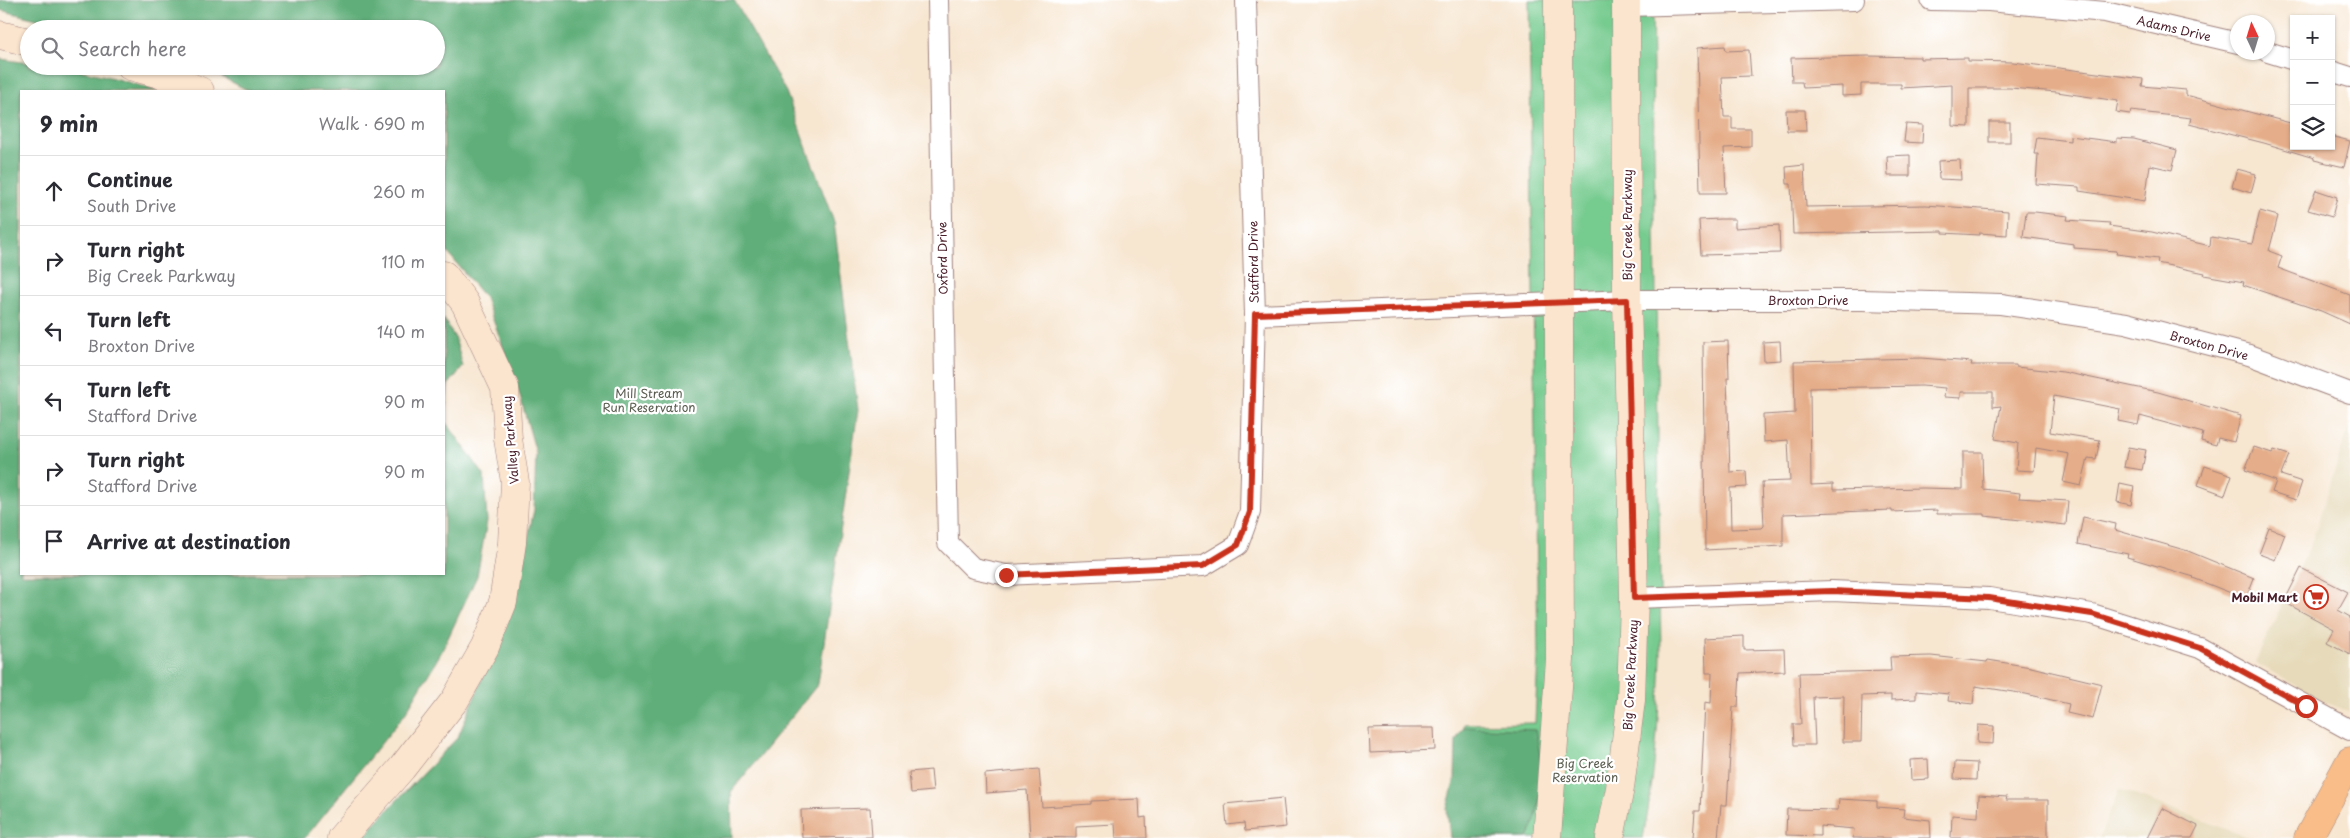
<!DOCTYPE html>
<meta charset="utf-8">
<style>
:root{--surface:#fff;--page:#f2f2f3;--text:#2b2b33;--muted:#7c7c81;--line:#e1e1e2}
body{margin:0;font-family:"Playpen Sans",sans-serif;background:var(--page);color:var(--text)}
.controls{position:absolute;right:15px;top:15px;display:grid;overflow:hidden;border-radius:0px;box-shadow:0 1px 4px #0004}
.controls button{width:45px;height:45px;display:grid;place-items:center;padding:0;border:0;border-bottom:1px solid var(--line);background:var(--surface);color:var(--text);font:25px sans-serif}
.compass{position:absolute;left:2230px;top:15px;width:45px;height:45px;border-radius:50%;background:var(--surface);box-shadow:0 1px 4px #0004;rotate:356deg}
.stop{position:absolute;width:15px;height:15px;margin:-11px;border:4px solid #c8321e;border-radius:50%;background:#fff}
.stop.end{background:#c8321e;border-color:#fff;box-shadow:0 1px 5px #0008}
.list{margin:0;padding:0;list-style:none}
h2{display:flex;justify-content:space-between;align-items:center;height:65px;margin:0;padding:0 20px;font-size:21px}
h2 small{font-size:16px;font-weight:400;color:var(--muted)}
.list li{display:grid;grid-template-columns:32px 1fr auto;gap:15px;align-items:center;box-sizing:border-box;height:70px;padding:0 20px;border-top:1px solid var(--line)}
.list b{display:block;font-size:19px;white-space:nowrap}
.list p{margin:0;font-size:16px;white-space:nowrap;color:var(--muted)}
.list em{font-size:16px;font-style:normal;color:var(--muted)}
.icon{flex:none;width:28px;height:28px;fill:none;stroke:currentColor;stroke-width:2;stroke-linecap:round;stroke-linejoin:round}
.map{position:relative;flex:none;width:2350px;height:838px;overflow:hidden}
.search{position:absolute;background:var(--surface);box-shadow:0 1px 4px #0004;left:20px;top:20px;width:425px;height:55px;display:flex;align-items:center;gap:12px;box-sizing:border-box;padding:0 18px;border-radius:28px;color:var(--muted);font-size:19px}
.panel{position:absolute;background:var(--surface);box-shadow:0 1px 4px #0004;left:20px;top:90px;width:425px;height:485px;border-radius:0px}
.map>svg:first-child{display:block}
</style>
<div class="map">
<svg width="2350" height="838" viewBox="0 0 2350 838">
<rect width="100%" height="100%" fill="#fff"/>
<filter id="ink" filterUnits="userSpaceOnUse"><feTurbulence type="fractalNoise" baseFrequency=".02" numOctaves="2"/><feDisplacementMap in="SourceGraphic" scale="10" xChannelSelector="R" yChannelSelector="G"/><feConvolveMatrix kernelMatrix="1 2 1 2 8 2 1 2 1" color-interpolation-filters="sRGB"/></filter>
<filter id="wash" filterUnits="userSpaceOnUse"><feTurbulence type="fractalNoise" baseFrequency=".0096" numOctaves="4" result="noise"/><feDisplacementMap in="SourceGraphic" scale="20" xChannelSelector="R" yChannelSelector="G"/><feGaussianBlur stdDeviation="1.12" result="paint"/><feColorMatrix in="noise" values="0 0 0 0 0 0 0 0 0 0 0 0 0 0 0 0 0 1.4 0 .05"/><feComposite in="paint" operator="in"/></filter>
<g filter="url(#wash)">
<rect width="100%" height="100%" fill="#f7e6d0"/>
<g fill="#e6daba">
<polygon points="2350,423 2350,712 2320,700 2255,662 2313,539"/>
<polygon points="2119,789 2250,838 2099,838"/>
</g>
<path fill="#76cb8f" stroke="#60755d" d="M 1529,0 L 1652,0 L 1661,656 C 1659,717 1655,778 1643,838 L 1466,838 L 1464,724 L 1535,723 L 1538,657 Z"/>
<g fill="#60af7a" stroke="#556752">
<polygon points="0,0 734,0 786,92 834,222 858,410 818,684 731,792 732,838 363,838 380,818 458,737 512,608 534,510 536,453 516,382 485,298 444,248 444,91 249,91 201,66 436,66 436,29 77,29 0,10"/>
<path d="M 0,59 L 29,63 L 29,66 C 78,66 111,77 158,91 L 21,91 L 21,574 L 444,574 L 444,319 L 455,338 L 463,367 L 448,385 L 444,419 L 484,475 L 487,521 L 477,576 L 442,651 L 405,714 L 305,838 L 0,838 Z"/>
<path d="M 1464,727 L 1535,730 C 1544,769 1545,800 1528,838 L 1450,838 L 1447,809 L 1455,779 L 1456,740 Z"/>
</g>
<g id="blocks">
<g fill="#e5ad89">
<polygon points="1725,46 1726,51 1749,50 1751,76 1722,77 1724,117 1732,117 1732,129 1751,129 1751,147 1724,148 1726,193 1700,193 1697,48"/>
<polygon points="1868,56 1920,57 1920,59 1968,58 1968,61 2013,62 2143,79 2142,86 2186,90 2186,95 2294,124 2294,146 2331,146 2331,136 2350,141 2344,167 2314,160 2314,158 2264,143 2189,124 2191,118 2131,111 2130,114 2116,112 2118,101 2057,92 2010,88 1969,88 1969,127 1952,126 1952,85 1901,88 1901,84 1861,84 1861,95 1842,96 1842,86 1803,88 1802,82 1792,82 1791,58"/>
<polygon points="1786,110 1805,110 1806,131 1787,131"/>
<rect x="1989" y="122" width="21" height="20"/>
<polygon points="1906,124 1923,125 1922,143 1904,142"/>
<polygon points="2070,136 2117,142 2117,138 2134,139 2177,150 2172,170 2150,165 2145,201 2079,191 2079,187 2036,184 2038,154 2034,154 2037,137 2070,141"/>
<polygon points="1910,155 1910,176 1888,176 1887,156"/>
<polygon points="1960,160 1961,180 1939,179 1938,161"/>
<polygon points="1804,165 1806,207 1926,205 2008,211 2007,235 1979,233 1979,235 1943,233 1943,231 1793,234 1791,184 1787,184 1786,167"/>
<polygon points="2237,169 2256,174 2251,193 2232,187"/>
<polygon points="2316,190 2337,197 2332,217 2308,210"/>
<polygon points="2260,211 2278,216 2269,251 2282,256 2278,268 2350,295 2350,324 2321,311 2243,285 2244,282 2204,275 2205,273 2157,263 2158,259 2116,254 2117,251 2074,248 2074,244 2023,237 2026,212 2035,212 2068,216 2067,220 2110,223 2109,226 2152,232 2210,246 2211,237 2252,244"/>
<polygon points="1720,219 1735,219 1735,228 1779,225 1780,253 1701,255 1699,220"/>
<polygon points="1728,341 1729,378 1727,378 1730,472 1746,471 1747,487 1730,488 1731,529 1762,528 1764,526 1762,482 1790,481 1788,440 1764,442 1763,415 1795,413 1794,361 1921,358 1972,362 1971,365 2016,365 2016,367 2063,372 2158,392 2241,416 2234,442 2218,438 2216,445 2201,441 2203,433 2140,416 2138,425 2118,421 2120,409 2054,396 2050,432 2100,440 2096,459 2088,458 2081,486 2063,482 2069,454 2036,448 2034,471 2016,470 2018,443 1995,439 2001,406 1993,407 1993,392 1961,392 1961,398 1944,397 1945,388 1922,386 1810,388 1811,485 1833,484 1833,490 1923,488 1963,489 1963,452 1982,452 1983,489 2020,493 2019,498 2068,501 2066,525 1985,516 1985,514 1937,514 1937,510 1892,512 1892,510 1783,514 1783,546 1705,550 1703,342"/>
<polygon points="1780,341 1781,360 1764,361 1763,342"/>
<polygon points="2128,447 2146,450 2142,470 2124,467"/>
<polygon points="2254,447 2272,453 2274,450 2289,455 2281,475 2302,482 2296,500 2272,492 2276,481 2245,470"/>
<polygon points="2205,466 2232,475 2225,495 2198,485"/>
<polygon points="2120,483 2134,486 2131,505 2117,502"/>
<polygon points="2083,517 2116,524 2115,530 2188,551 2254,578 2246,599 2193,578 2194,577 2127,557 2128,554 2078,544"/>
<polygon points="2269,528 2285,534 2275,560 2259,554"/>
<polygon points="2301,568 2348,592 2338,610 2350,617 2350,654 2327,642 2334,629 2284,602"/>
<polygon points="1744,636 1744,650 1784,649 1785,671 1740,673 1738,707 1733,707 1727,805 1721,805 1718,838 1693,838 1695,811 1700,811 1705,702 1711,703 1712,673 1706,673 1705,638"/>
<polygon points="1931,656 1987,662 1988,660 2031,667 2102,684 2093,719 2067,713 2069,704 2026,694 1975,686 1973,704 1948,701 1949,694 1916,691 1916,699 1891,700 1891,695 1862,696 1861,742 1843,742 1844,696 1813,697 1815,745 1794,745 1793,724 1801,724 1799,673 1891,671 1890,657"/>
<polygon points="1978,725 1994,726 1993,744 1977,743"/>
<polygon points="1400,728 1434,728 1435,750 1370,753 1369,729"/>
<polygon points="1928,759 1929,779 1911,780 1910,760"/>
<polygon points="1955,762 1977,763 1976,780 1954,779"/>
<polygon points="1039,769 1042,807 1091,804 1091,801 1139,799 1140,818 1146,817 1147,838 1116,838 1115,824 1076,826 1076,838 1030,837 1027,790 986,793 985,774"/>
<polygon points="931,770 933,791 911,793 909,772"/>
<polygon points="1979,795 2007,797 2006,800 2048,800 2048,838 1951,838 1952,815 1978,817"/>
<polygon points="1283,798 1286,827 1245,831 1244,823 1227,825 1225,804"/>
<polygon points="1839,799 1877,801 1877,807 1904,809 1903,817 1930,820 1931,838 1853,838 1854,829 1820,826 1820,836 1786,835 1787,809 1838,810"/>
<polygon points="870,808 872,837 802,838 801,810"/>
<polygon points="2162,808 2198,826 2192,838 2147,838"/>
</g>
</g>
</g>
<g filter="url(#ink)">
<use href="#blocks" fill-opacity="0" stroke="#a0827e" stroke-width="1"/>
<g fill="none" stroke-linecap="round" stroke-linejoin="round">
<defs>
<g id="street">
<polyline points="938,0 948,543 973,568 1006,575 1203,566 1238,545 1250,512 1255,315 1246,0"/>
<polyline points="1931,0 1989,1 2105,12 2238,43"/>
<polyline points="1626,6 1854,0"/>
<polyline points="2268,52 2294,60"/>
<polyline points="2331,71 2350,77"/>
<polyline points="1255,315 1627,300 1862,300 2001,304 2126,323 2249,355 2350,393"/>
<polyline points="1634,598 1832,591 1989,598 2092,614 2200,648 2350,730"/>
</g>
<g id="secondary">
<polyline points="0,35 29,42"/>
<polyline points="130,66 160,74 200,91"/>
<polyline points="341,838 402,768 455,700 485,647 503,602 512,543 515,482 508,439 505,388 465,303 444,275"/>
<polyline points="1547,838 1560,660 1558,0"/>
<polyline points="1610,838 1620,788 1631,700 1634,598 1627,300 1626,0"/>
</g>
<polyline id="primary" points="2308,838 2350,761"/>
</defs>
<use href="#street" stroke="#a0827e" stroke-width="22"/>
<use href="#secondary" stroke="#a0827e" stroke-width="29"/>
<use href="#primary" stroke="#a0827e" stroke-width="29"/>
<use href="#street" stroke="#fff" stroke-width="20"/>
<use href="#secondary" stroke="#fce5cf" stroke-width="28"/>
<use href="#primary" stroke="#f8bd88" stroke-width="28"/>
</g>
</g>
<g fill="none" stroke-linecap="round" stroke-linejoin="round" filter="url(#ink)">
<polyline stroke="#c8321e" stroke-width="6" points="1006,575 1203,566 1238,545 1250,512 1255,314 1627,300 1634,598 1832,591 1989,598 2092,614 2200,648 2306,706"/>
</g>
<defs>
<symbol id="supermarket-ring" viewBox="-11 -11 22 22"><circle r="9.5" fill="#fff" stroke="#c8321e" stroke-width="1.5"/><path d="M-6-5.5h2.5l.6 2H6L4.5 2H-2.5L-4.4-4H-6ZM-1.5 3.2a1.3 1.3 0 1 0 .1 0ZM3 3.2a1.3 1.3 0 1 0 .1 0Z" fill="#c8321e"/></symbol>
</defs>
<g fill-rule="evenodd">
<use href="#supermarket-ring" x="2302" y="583" width="28" height="28"/>
</g>
<g text-anchor="middle" dominant-baseline="central" stroke-width="4.5" stroke-linejoin="round" paint-order="stroke">
<g font-size="12" fill="#4a1f2b" stroke="#fff">
<text transform="translate(2174 28) rotate(13)">Adams Drive</text>
<text transform="translate(1627 225) rotate(-90)">Big Creek Parkway</text>
<text transform="translate(942 258) rotate(-91)">Oxford Drive</text>
<text transform="translate(1253 262) rotate(-91)">Stafford Drive</text>
<text x="1808" y="300">Broxton Drive</text>
<text transform="translate(2209 345) rotate(15)">Broxton Drive</text>
<text transform="translate(510 440) rotate(-95)">Valley Parkway</text>
<text transform="translate(1630 675) rotate(-87)">Big Creek Parkway</text>
</g>
<g font-size="12" fill="#595b4e" stroke="#fff">
<text x="649" y="393">Mill Stream<tspan x="649" dy="14">Run Reservation</tspan></text>
<text x="1585" y="763">Big Creek<tspan x="1585" dy="14">Reservation</tspan></text>
</g>
<g font-size="12" font-weight="bold" fill="#4a1f2b" stroke="#fff" text-anchor="end">
<text x="2298" y="597">Mobil Mart</text>
</g>
</g>
</svg>
<div class="controls">
<button>+</button>
<button>−</button>
<button><svg class="icon" aria-label="layers" viewBox="0 0 24 24"><path d="M12 4l9 5-9 5-9-5zM3 14l9 5 9-5"/></svg></button>
</div>
<svg class="compass" viewBox="-18 -18 36 36"><path d="M0-13l5 13h-10z" fill="#e53935"/><path d="M0 13l5-13h-10z" fill="#7c7c81"/></svg>
<div class="stop" style="left:2306px;top:706px"></div>
<div class="stop end" style="left:1006px;top:575px"></div>
<div class="search"><svg class="icon" aria-label="search" viewBox="0 0 24 24"><circle cx="10" cy="10" r="6"/><path d="M15 15l6 6"/></svg>Search here</div>
<section class="panel">
<h2>9 min<small>Walk · 690 m</small></h2>
<ul class="list">
<li><svg class="icon" aria-label="ahead" viewBox="0 0 24 24"><path d="M12 20V5M6 11l6-6 6 6"/></svg><div><b>Continue</b><p>South Drive</p></div><em>260 m</em></li>
<li><svg class="icon" aria-label="right" viewBox="0 0 24 24"><path d="M7 20v-9h11M14 6l5 5-5 5"/></svg><div><b>Turn right</b><p>Big Creek Parkway</p></div><em>110 m</em></li>
<li><svg class="icon" aria-label="left" viewBox="0 0 24 24"><path d="M17 20v-9H6M10 6l-5 5 5 5"/></svg><div><b>Turn left</b><p>Broxton Drive</p></div><em>140 m</em></li>
<li><svg class="icon" aria-label="left" viewBox="0 0 24 24"><path d="M17 20v-9H6M10 6l-5 5 5 5"/></svg><div><b>Turn left</b><p>Stafford Drive</p></div><em>90 m</em></li>
<li><svg class="icon" aria-label="right" viewBox="0 0 24 24"><path d="M7 20v-9h11M14 6l5 5-5 5"/></svg><div><b>Turn right</b><p>Stafford Drive</p></div><em>90 m</em></li>
<li><svg class="icon" aria-label="arrive" viewBox="0 0 24 24"><path d="M6 21V4h12l-3 4 3 4H6"/></svg><div><b>Arrive at destination</b></div></li>
</ul>
</section>
</div>
